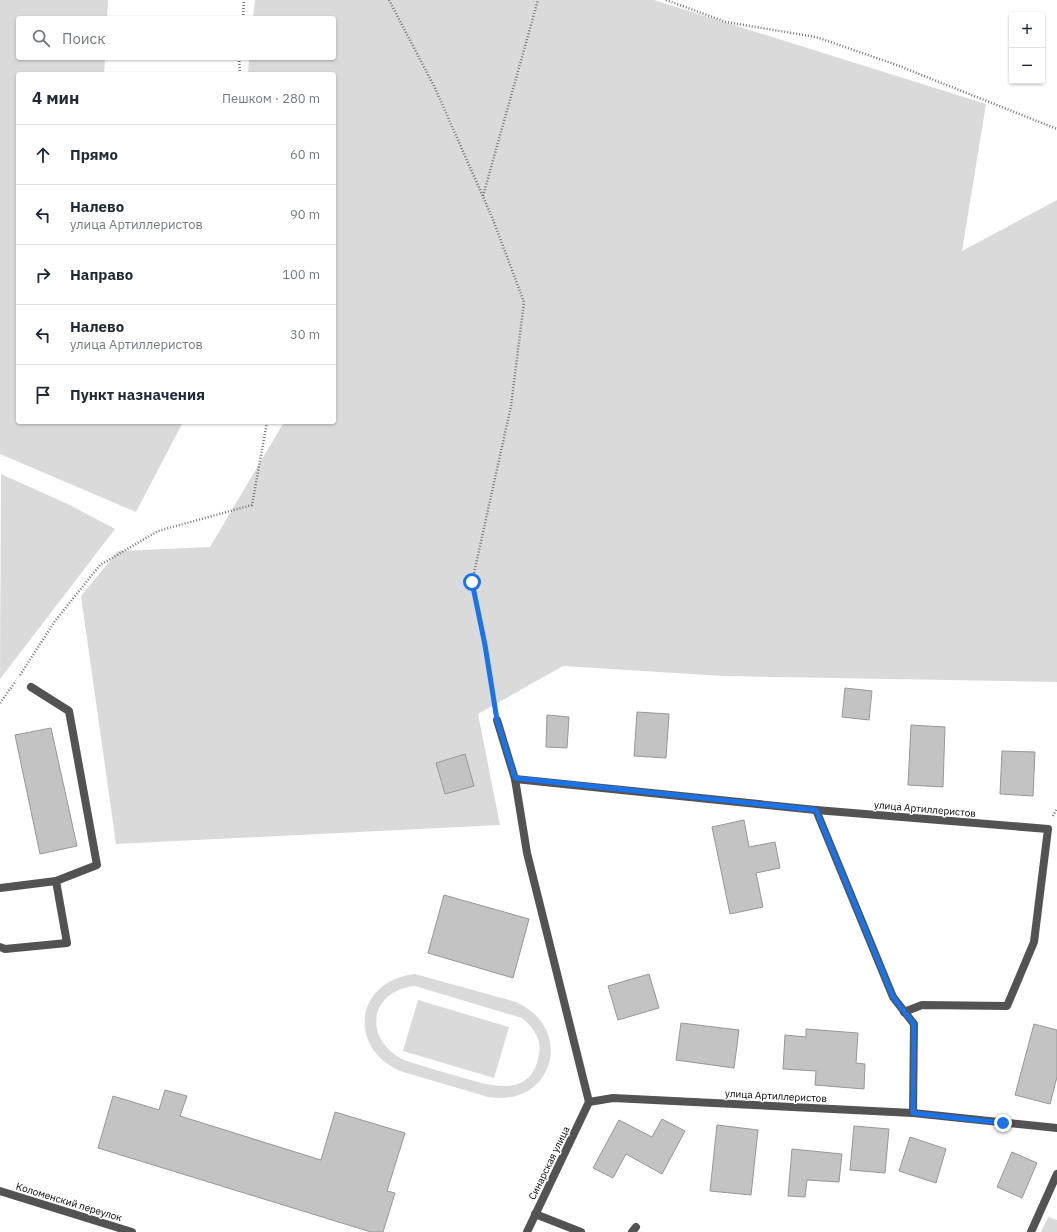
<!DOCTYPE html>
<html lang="ru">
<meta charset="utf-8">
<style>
:root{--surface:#fff;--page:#f2f2f3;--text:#1f2937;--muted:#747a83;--line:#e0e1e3}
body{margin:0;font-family:"IBM Plex Sans",sans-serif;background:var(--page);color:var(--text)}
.controls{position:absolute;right:12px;top:12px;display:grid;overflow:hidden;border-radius:4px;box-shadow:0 1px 3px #0004}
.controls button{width:36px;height:36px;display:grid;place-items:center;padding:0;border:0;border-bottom:1px solid var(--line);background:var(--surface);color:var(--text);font:20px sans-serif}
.stop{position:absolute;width:12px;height:12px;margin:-9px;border:3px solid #1a73e8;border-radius:50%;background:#fff}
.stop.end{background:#1a73e8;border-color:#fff;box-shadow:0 1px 4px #0008}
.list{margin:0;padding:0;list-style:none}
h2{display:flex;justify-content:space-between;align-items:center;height:52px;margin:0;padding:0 16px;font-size:17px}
h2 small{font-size:13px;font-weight:400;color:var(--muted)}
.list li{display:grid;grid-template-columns:26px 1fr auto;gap:12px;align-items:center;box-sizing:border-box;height:60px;padding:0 16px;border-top:1px solid var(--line)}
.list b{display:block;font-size:15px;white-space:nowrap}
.list p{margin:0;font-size:13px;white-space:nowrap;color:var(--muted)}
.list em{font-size:13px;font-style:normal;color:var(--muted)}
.icon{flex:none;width:22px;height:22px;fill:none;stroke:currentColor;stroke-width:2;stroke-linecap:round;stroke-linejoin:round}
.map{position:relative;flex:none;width:1057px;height:1232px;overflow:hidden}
.search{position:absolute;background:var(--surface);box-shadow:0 1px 3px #0004;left:16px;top:16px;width:320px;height:44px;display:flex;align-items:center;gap:10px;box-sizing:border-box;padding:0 14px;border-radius:4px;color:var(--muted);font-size:15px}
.panel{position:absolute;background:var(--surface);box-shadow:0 1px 3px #0004;left:16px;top:72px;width:320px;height:352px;border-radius:4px}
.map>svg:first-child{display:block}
</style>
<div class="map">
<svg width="1057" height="1232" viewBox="0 0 1057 1232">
<rect width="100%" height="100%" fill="#fff"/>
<g fill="#dadada" fill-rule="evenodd">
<polygon points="0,0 108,0 107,18 18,18 18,58 105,58 104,74 18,74 18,422 183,422 136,512 0,454"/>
<polygon points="255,0 654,0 986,104 962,251 1057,200 1057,682 723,676 563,666 478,714 500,825 116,844 81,596 118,551 210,547 284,422 334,422 334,74 248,74 249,58 334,58 334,18 253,18"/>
<polygon points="1,474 70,505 115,529 0,679"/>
<path d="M 415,974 L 516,1002 C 576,1029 553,1108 488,1097 L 400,1071 C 346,1047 356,980 415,974 ZM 415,986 L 522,1018 C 533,1027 542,1039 539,1054 C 532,1101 487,1085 457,1076 C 439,1071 422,1066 404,1060 C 363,1040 368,991 415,986 Z"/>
<polygon points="418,1000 509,1027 494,1078 403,1051"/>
<polygon points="1048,1217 1057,1220 1057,1232 1041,1232"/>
</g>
<g fill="#c3c3c3" stroke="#979797">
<polygon points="845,688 872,691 869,720 842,717"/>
<polygon points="637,712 669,714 666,758 634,756"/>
<polygon points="547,715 569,717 567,748 546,747"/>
<polygon points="911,725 945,727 943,787 908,785"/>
<polygon points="51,728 77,846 40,854 15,735"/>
<polygon points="1002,751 1035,752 1033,796 1000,794"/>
<polygon points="465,754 474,786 445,794 436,763"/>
<polygon points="744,820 749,847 775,842 780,868 756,873 763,907 730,914 712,827"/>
<polygon points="444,895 529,919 513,978 428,953"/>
<polygon points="649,974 659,1008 618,1020 608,986"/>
<polygon points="681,1023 739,1030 734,1068 676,1060"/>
<polygon points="1034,1024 1057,1030 1057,1077 1050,1104 1015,1095"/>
<polygon points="806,1029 858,1033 856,1063 865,1064 864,1089 815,1085 816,1071 783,1069 785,1035 806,1037"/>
<polygon points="165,1090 187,1096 180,1116 321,1160 335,1112 405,1133 387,1191 395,1193 383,1232 371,1232 98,1148 113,1096 159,1110"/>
<polygon points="662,1119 685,1131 662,1174 626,1154 613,1178 593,1168 619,1120 652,1137"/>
<polygon points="717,1125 758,1130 751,1195 710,1191"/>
<polygon points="854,1126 889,1129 885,1173 850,1170"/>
<polygon points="910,1137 946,1149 936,1183 899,1171"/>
<polygon points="792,1149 842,1154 839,1182 807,1180 805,1197 788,1196"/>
<polygon points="1012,1152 1037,1163 1022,1198 997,1187"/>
</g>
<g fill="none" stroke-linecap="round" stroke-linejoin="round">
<g stroke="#757575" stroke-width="2.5" stroke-dasharray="1 2" stroke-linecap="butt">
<polyline points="389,0 435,88 492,217 524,302 511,406 472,582 495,705"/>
<polyline points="666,0 726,22 816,37 894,64 1057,129"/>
<polyline points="243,18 244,0"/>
<polyline points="239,58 240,74"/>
<polyline points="483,196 538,0"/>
<polyline points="20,675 55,621 100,565 158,531 252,505 267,422"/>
<polyline points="0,703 16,681"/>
<polyline points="1053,816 1057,808"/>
</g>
<g stroke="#535353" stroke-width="8">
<polyline points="0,888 56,881 97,865 69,711 31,687"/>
<polyline points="0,947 5,949 67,943 56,881"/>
<polyline points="535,1214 581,1232"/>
<polyline points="632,1232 636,1227"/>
</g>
<g stroke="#535353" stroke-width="8">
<polyline points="497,720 515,779 527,853 589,1102"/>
<polyline points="515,779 816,810 1048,829 1034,942 1007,1006 922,1005 904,1012"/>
<polyline points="816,810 893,997 914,1024 913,1113"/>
<polyline points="589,1102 613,1098 913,1113 1057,1128"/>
<polyline points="0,1191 132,1232"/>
<polyline points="527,1232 589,1102"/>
<polyline points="1031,1232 1057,1174"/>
</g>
</g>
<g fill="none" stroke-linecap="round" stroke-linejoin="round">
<polyline stroke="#1a73e8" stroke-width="5" points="472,582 485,645 497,720 515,778 816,810 893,997 914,1024 913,1113 1003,1123"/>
</g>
<g text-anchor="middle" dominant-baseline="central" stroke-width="3" stroke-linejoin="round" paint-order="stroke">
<g font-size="10" fill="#000" stroke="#fff">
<text transform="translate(925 809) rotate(5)">улица Артиллеристов</text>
<text transform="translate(776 1096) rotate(3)">улица Артиллеристов</text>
<text transform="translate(549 1163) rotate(-64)">Синарская улица</text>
<text transform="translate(69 1202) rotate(17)">Коломенский переулок</text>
</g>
</g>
</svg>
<div class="controls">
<button>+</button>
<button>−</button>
</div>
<div class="stop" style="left:472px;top:582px"></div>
<div class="stop end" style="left:1003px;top:1123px"></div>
<div class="search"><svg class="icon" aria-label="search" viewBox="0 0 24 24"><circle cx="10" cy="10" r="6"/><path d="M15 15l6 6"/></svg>Поиск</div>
<section class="panel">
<h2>4 мин<small>Пешком · 280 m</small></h2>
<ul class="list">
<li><svg class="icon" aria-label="ahead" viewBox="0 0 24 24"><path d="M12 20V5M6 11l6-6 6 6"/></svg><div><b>Прямо</b></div><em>60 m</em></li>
<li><svg class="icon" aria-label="left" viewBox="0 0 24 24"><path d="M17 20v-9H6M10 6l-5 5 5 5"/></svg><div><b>Налево</b><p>улица Артиллеристов</p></div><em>90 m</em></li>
<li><svg class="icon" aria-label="right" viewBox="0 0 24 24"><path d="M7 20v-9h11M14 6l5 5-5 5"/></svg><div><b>Направо</b></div><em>100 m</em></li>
<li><svg class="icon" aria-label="left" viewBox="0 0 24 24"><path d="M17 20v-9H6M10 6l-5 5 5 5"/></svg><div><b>Налево</b><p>улица Артиллеристов</p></div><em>30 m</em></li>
<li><svg class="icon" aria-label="arrive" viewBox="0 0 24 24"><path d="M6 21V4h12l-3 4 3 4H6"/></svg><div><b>Пункт назначения</b></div></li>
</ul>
</section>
</div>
